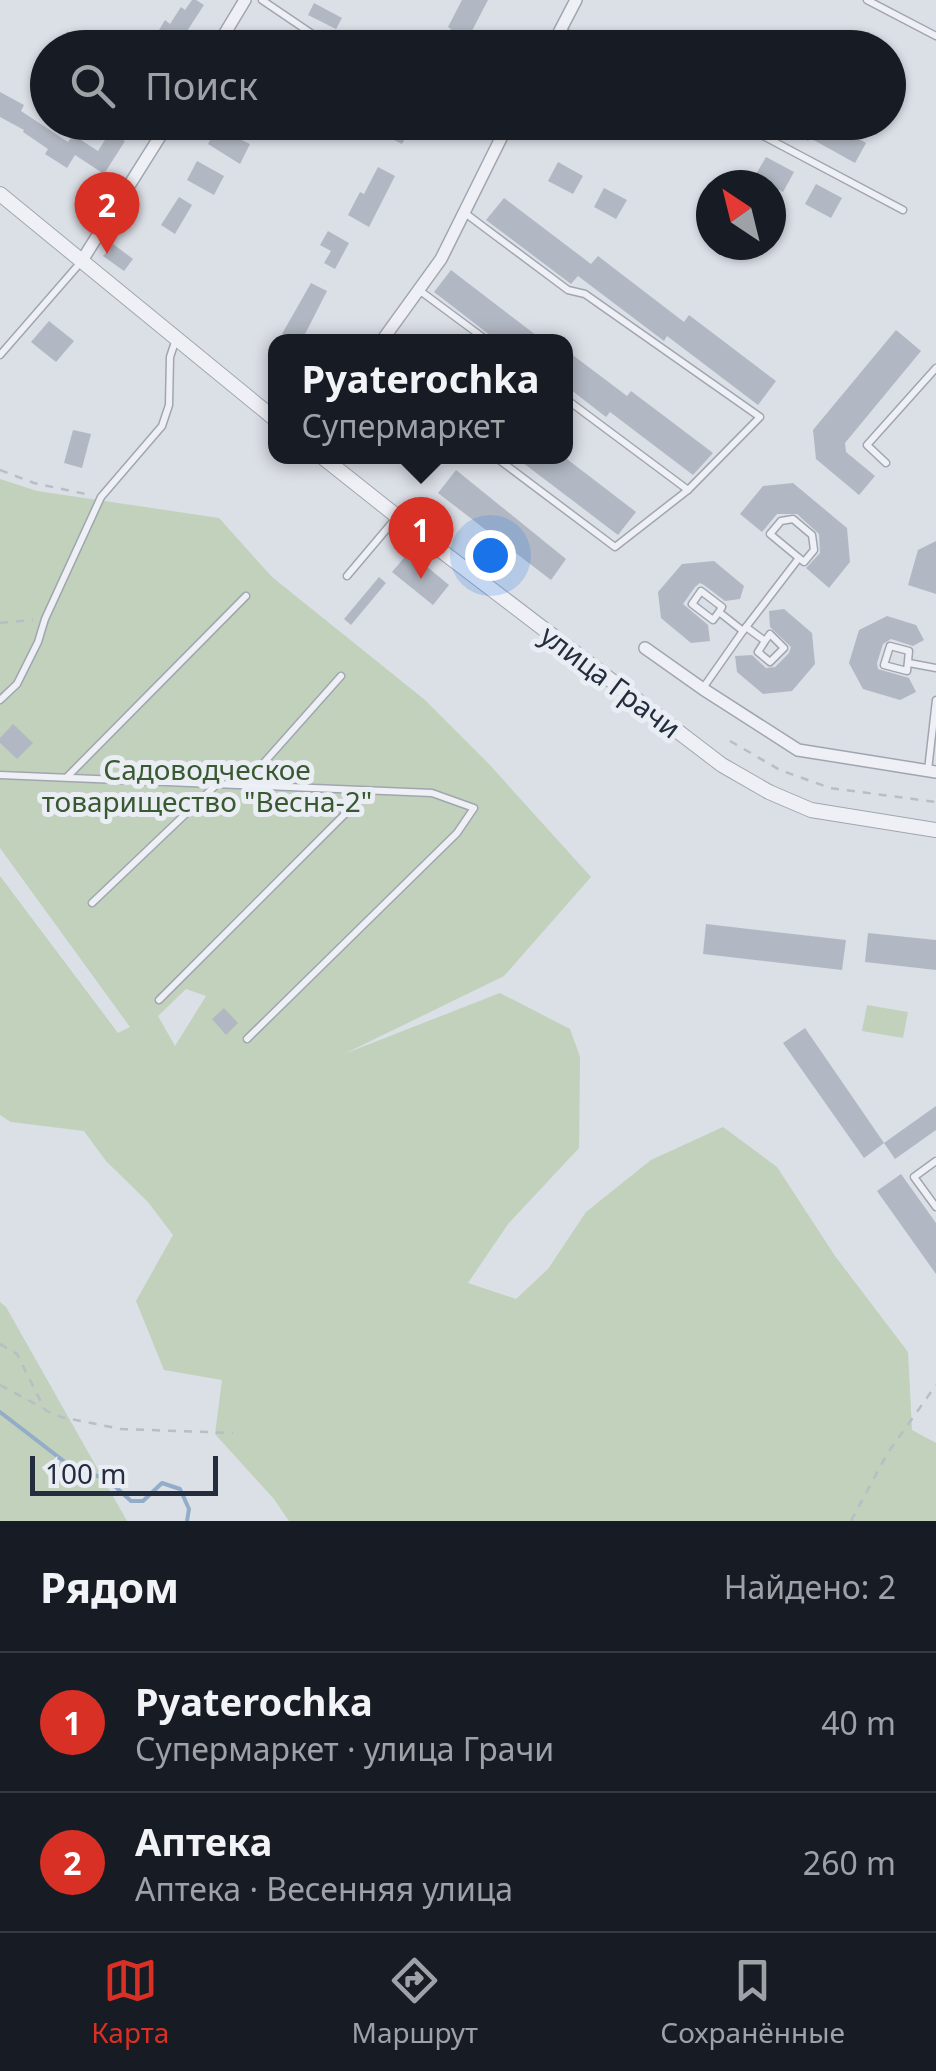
<!DOCTYPE html>
<html lang="ru">
<meta charset="utf-8">
<style>
:root{--surface:#171b24;--page:#242831;--text:#f1f3f6;--muted:#9ea1a6;--line:#363941;--accent:#d93025}
body{margin:0;font-family:"Noto Sans",sans-serif;background:var(--page);color:var(--text)}
.compass{position:absolute;left:696px;top:170px;width:90px;height:90px;border-radius:50%;background:var(--surface);box-shadow:0 2px 8px #0004;rotate:325deg}
.scale{position:absolute;left:30px;bottom:25px;width:188px;box-sizing:border-box;padding-left:10px;border:5px solid #242d3d;border-top:0;font-size:28px;line-height:35px;white-space:nowrap;color:#242d3d;-webkit-text-stroke:8px #eaeef4;paint-order:stroke}
.you{position:absolute;left:490px;top:555px;width:35px;height:35px;margin:-25px;border:8px solid #fff;border-radius:50%;background:#1a73e8;box-shadow:0 0 0 15px #1a73e833}
.badge{display:grid;place-items:center;width:65px;height:65px;border-radius:50%;background:var(--accent);color:#fff;font-size:32px;font-weight:700}
.pin{position:absolute;translate:-50% -82px;filter:drop-shadow(0 2px 5px #0008)}
.pin::after{content:'';position:absolute;top:52px;width:35px;height:30px;background:inherit;clip-path:polygon(0 0,100% 0,50% 100%)}
.popup{position:absolute;left:268px;top:334px;width:305px;height:130px;box-sizing:border-box;display:grid;place-content:center;border-radius:20px;background:var(--surface);filter:drop-shadow(0 2px 8px #0005);font-size:32px;white-space:nowrap;color:var(--muted)}
.popup b{font-size:38px;color:var(--text)}
.popup::after{content:'';position:absolute;left:50%;top:100%;margin-left:-20px;border:20px solid transparent;border-top-color:var(--surface)}
.list{margin:0;padding:0;list-style:none}
h2{display:flex;justify-content:space-between;align-items:center;height:130px;margin:0;padding:0 40px;font-size:42px}
h2 small{font-size:32px;font-weight:400;color:var(--muted)}
.list li{display:grid;grid-template-columns:65px 1fr auto;gap:30px;align-items:center;box-sizing:border-box;height:140px;padding:0 40px;border-top:2px solid var(--line)}
.list b{display:block;font-size:38px;white-space:nowrap}
.list p{margin:0;font-size:32px;white-space:nowrap;color:var(--muted)}
.list em{font-size:32px;font-style:normal;color:var(--muted)}
.icon{flex:none;width:55px;height:55px;fill:none;stroke:currentColor;stroke-width:2;stroke-linecap:round;stroke-linejoin:round}
.map{position:relative;flex:none;width:936px;height:1521px;overflow:hidden}
.search{position:absolute;background:var(--surface);box-shadow:0 2px 8px #0004;left:30px;right:30px;top:30px;height:110px;display:flex;align-items:center;gap:25px;box-sizing:border-box;padding:0 35px;border-radius:55px;color:var(--muted);font-size:38px}
.sheet{height:410px;background:var(--surface)}
nav{display:flex;justify-content:space-around;align-items:center;box-sizing:border-box;height:140px;border-top:2px solid var(--line);background:var(--surface);font-size:28px;color:var(--muted)}
nav a{display:grid;justify-items:center;gap:5px}
nav .on{color:var(--accent)}
.map>svg:first-child{display:block}
</style>
<div class="map">
<svg width="936" height="1521" viewBox="0 0 936 1521">
<rect width="100%" height="100%" fill="#dbdfe6"/>
<g fill="#c1d1bb" fill-rule="evenodd">
<path d="M 0,479 L 37,491 L 219,518 L 272,577 L 425,700 L 488,763 L 591,877 L 504,976 L 344,1054 L 500,993 L 570,1029 L 580,1057 L 579,1148 L 508,1224 L 468,1283 L 516,1299 L 548,1269 L 586,1212 L 651,1160 L 723,1127 L 777,1167 L 835,1256 L 908,1352 L 912,1430 L 936,1443 L 936,1521 L 289,1521 L 274,1499 L 215,1434 L 222,1380 L 164,1370 L 136,1301 L 173,1235 L 148,1202 L 106,1161 L 84,1131 L 11,1122 L 0,1115 L 0,876 L 118,1033 L 130,1027 L 0,848 ZM 186,989 L 206,996 L 175,1046 L 158,1016 Z"/>
<polygon points="867,1005 908,1012 903,1038 862,1031"/>
<polygon points="0,1302 6,1307 127,1521 0,1521"/>
</g>
<g fill="none" stroke-linecap="round" stroke-linejoin="round">
<polyline stroke="#93adc9" stroke-width="4" points="0,1412 74,1469 107,1479 131,1501 143,1501 162,1483 180,1489 189,1509 187,1521"/>
</g>
<g fill="#b2b8c3">
<polygon points="192,0 196,0 204,5 176,48 170,48 159,40 164,33 159,30 165,20 170,24 181,7 185,10"/>
<polygon points="462,0 488,0 463,48 458,48 445,41 451,29 448,27"/>
<polygon points="314,3 342,18 336,29 308,15"/>
<polygon points="0,92 24,105 21,111 68,142 73,135 98,151 110,132 125,141 104,174 75,155 67,168 45,154 48,149 23,132 24,130 0,117"/>
<polygon points="391,122 414,122 402,144 384,135"/>
<polygon points="774,122 828,122 866,143 855,163 810,138 808,141"/>
<polygon points="218,124 235,133 233,136 250,144 240,164 208,144"/>
<polygon points="766,157 794,172 783,192 755,176"/>
<polygon points="197,161 224,176 214,195 187,180"/>
<polygon points="558,162 583,176 573,194 548,181"/>
<polygon points="378,167 395,176 369,227 348,215 360,192 364,194"/>
<polygon points="816,184 842,198 831,218 805,204"/>
<polygon points="604,188 627,200 616,219 594,207"/>
<polygon points="179,197 192,205 175,234 161,225"/>
<polygon points="504,198 591,264 598,256 684,322 689,315 776,381 758,405 667,336 664,341 578,276 571,284 486,220"/>
<polygon points="328,231 349,243 335,269 324,263 331,251 320,245"/>
<polygon points="113,244 133,259 124,271 103,256"/>
<polygon points="451,270 545,342 498,342 495,339 434,292"/>
<polygon points="311,283 327,291 301,342 296,342 282,334"/>
<polygon points="49,321 74,341 56,362 31,342"/>
<polygon points="896,330 921,351 845,443 846,452 875,476 859,495 816,459 813,430"/>
<polygon points="566,350 627,396 631,391 713,453 693,475 610,412 606,417 566,386"/>
<polygon points="73,430 91,434 82,468 64,463"/>
<polygon points="514,456 563,456 636,512 618,535"/>
<polygon points="456,470 566,559 551,580 438,493"/>
<polygon points="793,483 847,528 850,562 829,588 806,568 820,553 819,534 797,514 777,514 762,532 740,514 763,486"/>
<polygon points="936,541 936,594 908,585 918,550"/>
<polygon points="409,552 449,585 433,605 392,572"/>
<polygon points="714,561 744,586 740,599 725,601 704,585 700,583 695,587 683,604 708,625 710,641 691,643 661,618 658,592 682,564"/>
<polygon points="379,577 386,583 351,625 344,619"/>
<polygon points="784,609 812,633 815,664 792,691 763,694 737,672 735,656 752,655 766,668 775,667 789,653 791,647 770,627 769,611"/>
<polygon points="887,616 916,625 924,640 913,646 891,639 883,644 877,663 878,669 909,678 916,692 900,700 863,689 849,663 859,630"/>
<polygon points="13,724 33,743 17,759 0,743 0,738"/>
<polygon points="706,924 846,940 842,970 703,954"/>
<polygon points="868,933 936,940 936,970 865,962"/>
<polygon points="224,1008 238,1023 226,1035 212,1019"/>
<polygon points="805,1028 884,1143 936,1106 936,1130 895,1159 884,1143 864,1158 783,1043"/>
<polygon points="901,1174 936,1223 936,1274 877,1191"/>
</g>
<g fill="none" stroke-linecap="round" stroke-linejoin="round">
<defs>
<g id="service">
<polyline points="262,0 333,48"/>
<polyline points="867,0 936,36"/>
<polyline points="561,30 595,48"/>
<polyline points="737,122 903,210"/>
<polyline points="465,213 568,290 585,294 760,417 688,490 615,547 494,456"/>
<polyline points="419,290 489,342"/>
<polyline points="0,355 81,262"/>
<polyline points="566,399 688,490"/>
<polyline points="886,463 867,445 936,368"/>
<polyline points="347,576 396,518"/>
<polyline points="719,612 722,607 701,591 692,604 713,620 719,612 743,631"/>
<polyline points="746,627 765,641 758,652 770,662 784,648 770,634 765,641"/>
<polygon points="890,646 909,651 907,671 884,665"/>
<polyline points="909,663 936,668"/>
<polyline points="703,688 743,631 799,558 804,562 814,550 812,535 793,519 781,521 770,534 799,558"/>
<polyline points="0,700 17,684 38,642 45,619 101,497 162,426 169,405 170,357 175,342"/>
<polyline points="928,770 936,700"/>
<polyline points="0,775 432,793 474,808 457,833 247,1039"/>
<polyline points="67,777 246,596"/>
<polyline points="245,784 341,676"/>
<polyline points="92,903 216,785"/>
<polyline points="159,1000 368,791"/>
<polyline points="936,1161 914,1177 936,1207"/>
</g>
<g id="minor">
<polyline points="216,48 245,0"/>
<polyline points="551,48 576,0"/>
<polyline points="81,262 169,122"/>
<polyline points="381,342 441,259 509,122"/>
<polyline points="645,648 703,689 798,750 936,772"/>
</g>
<g id="tertiary">
<polyline points="0,194 276,420"/>
<polyline points="321,456 418,533 722,765 769,792 811,810 936,830"/>
</g>
</defs>
<use href="#service" stroke="#a0a6b0" stroke-width="9"/>
<use href="#minor" stroke="#a0a6b0" stroke-width="14"/>
<use href="#tertiary" stroke="#a0a6b0" stroke-width="16"/>
<g stroke="#b9bdc5" stroke-width="2.5" stroke-dasharray="8 8" stroke-linecap="butt">
<polyline points="0,470 34,483 90,495"/>
<polyline points="0,623 33,620"/>
<polyline points="730,741 780,770 830,788 936,802"/>
<polyline points="0,1344 17,1354 45,1410 61,1417 121,1429 233,1433"/>
<polyline points="0,1385 43,1408"/>
<polyline points="851,1521 887,1454 936,1385"/>
</g>
<use href="#service" stroke="#eef0f5" stroke-width="6"/>
<use href="#minor" stroke="#eef0f5" stroke-width="11"/>
<use href="#tertiary" stroke="#eef0f5" stroke-width="14"/>
</g>
<g text-anchor="middle" dominant-baseline="central" stroke-width="10" stroke-linejoin="round" paint-order="stroke">
<g font-size="28" fill="#242d3d" stroke="#eaeef4">
<text transform="translate(611 681) rotate(37)">улица Грачи</text>
</g>
<g font-size="28" fill="#395931" stroke="#eaeef4">
<text x="207" y="769">Садоводческое<tspan x="207" dy="32">товарищество "Весна-2"</tspan></text>
</g>
</g>
</svg>
<svg class="compass" viewBox="-18 -18 36 36"><path d="M0-13l5 13h-10z" fill="#e53935"/><path d="M0 13l5-13h-10z" fill="#9ea1a6"/></svg>
<div class="scale">100 m</div>
<div class="you"></div>
<div class="pin badge" style="left:421px;top:579px">1</div>
<div class="popup"><b>Pyaterochka</b>Супермаркет</div>
<div class="pin badge" style="left:107px;top:254px">2</div>
<div class="search"><svg class="icon" aria-label="search" viewBox="0 0 24 24"><circle cx="10" cy="10" r="6"/><path d="M15 15l6 6"/></svg>Поиск</div>
</div>
<section class="sheet">
<h2>Рядом<small>Найдено: 2</small></h2>
<ul class="list">
<li><span class="badge">1</span><div><b>Pyaterochka</b><p>Супермаркет · улица Грачи</p></div><em>40 m</em></li>
<li><span class="badge">2</span><div><b>Аптека</b><p>Аптека · Весенняя улица</p></div><em>260 m</em></li>
</ul>
</section>
<nav>
<a class="on"><svg class="icon" aria-label="map" viewBox="0 0 24 24"><path d="M3 6l6-2 6 2 6-2v14l-6 2-6-2-6 2zM9 4v14M15 6v14"/></svg>Карта</a>
<a><svg class="icon" aria-label="directions" viewBox="0 0 24 24"><path d="M12 3l9 9-9 9-9-9zM9 14v-3h6M13 9l2 2-2 2"/></svg>Маршрут</a>
<a><svg class="icon" aria-label="saved" viewBox="0 0 24 24"><path d="M7 4h10v16l-5-4-5 4z"/></svg>Сохранённые</a>
</nav>
